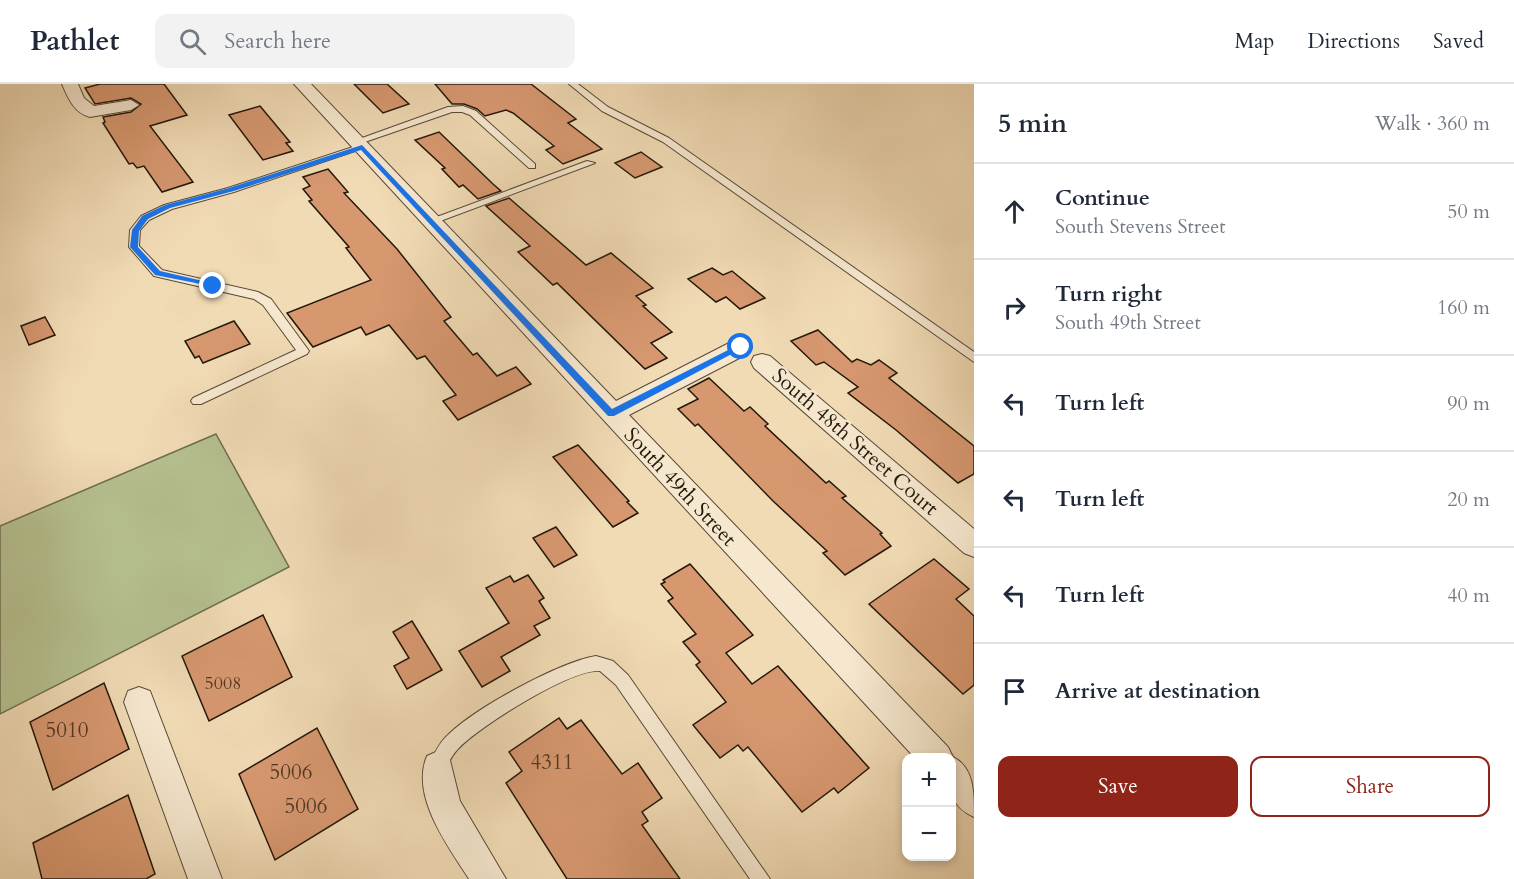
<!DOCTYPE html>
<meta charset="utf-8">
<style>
:root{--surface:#fff;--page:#f2f2f3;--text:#1f2937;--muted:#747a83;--line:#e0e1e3;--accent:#8f2418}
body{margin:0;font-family:Cardo,serif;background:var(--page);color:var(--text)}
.controls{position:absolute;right:18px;bottom:18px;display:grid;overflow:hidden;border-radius:12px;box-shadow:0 3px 9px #0003}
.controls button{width:54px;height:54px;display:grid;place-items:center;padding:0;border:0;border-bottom:2px solid var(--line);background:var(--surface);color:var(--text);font:30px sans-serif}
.stop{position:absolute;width:18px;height:18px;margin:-14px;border:4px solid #1a73e8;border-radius:50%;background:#fff}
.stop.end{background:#1a73e8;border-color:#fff;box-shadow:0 2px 6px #0008}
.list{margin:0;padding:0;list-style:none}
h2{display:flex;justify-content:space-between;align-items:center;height:78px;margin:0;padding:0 24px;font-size:26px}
h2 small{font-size:20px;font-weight:400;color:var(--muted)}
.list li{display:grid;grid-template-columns:39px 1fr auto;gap:18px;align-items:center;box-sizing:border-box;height:96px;padding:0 24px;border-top:2px solid var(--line)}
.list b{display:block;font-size:22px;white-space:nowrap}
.list p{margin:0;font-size:20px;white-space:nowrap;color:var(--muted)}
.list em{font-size:20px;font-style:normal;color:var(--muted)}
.actions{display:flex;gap:12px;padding:18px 24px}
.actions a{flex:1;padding:14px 0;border:2px solid var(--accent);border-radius:12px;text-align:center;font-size:21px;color:var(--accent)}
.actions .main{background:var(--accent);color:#fff}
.icon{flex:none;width:33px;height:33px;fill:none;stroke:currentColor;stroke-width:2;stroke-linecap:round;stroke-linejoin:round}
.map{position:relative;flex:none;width:974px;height:795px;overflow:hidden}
header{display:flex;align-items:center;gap:36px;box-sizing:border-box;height:84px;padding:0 30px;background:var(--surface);border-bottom:2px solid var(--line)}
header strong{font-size:28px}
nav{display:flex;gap:33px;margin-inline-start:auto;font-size:21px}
.search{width:420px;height:54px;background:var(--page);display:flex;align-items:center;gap:15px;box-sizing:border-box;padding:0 21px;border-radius:12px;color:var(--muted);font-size:22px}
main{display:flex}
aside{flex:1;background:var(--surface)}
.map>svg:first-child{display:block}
</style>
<header>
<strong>Pathlet</strong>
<div class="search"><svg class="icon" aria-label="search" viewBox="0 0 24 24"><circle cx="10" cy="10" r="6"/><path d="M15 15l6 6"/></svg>Search here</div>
<nav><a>Map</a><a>Directions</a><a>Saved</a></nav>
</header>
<main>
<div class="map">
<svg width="974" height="795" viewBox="0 0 974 795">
<rect width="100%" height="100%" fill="#f1dbb5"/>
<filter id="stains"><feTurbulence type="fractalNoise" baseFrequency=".00333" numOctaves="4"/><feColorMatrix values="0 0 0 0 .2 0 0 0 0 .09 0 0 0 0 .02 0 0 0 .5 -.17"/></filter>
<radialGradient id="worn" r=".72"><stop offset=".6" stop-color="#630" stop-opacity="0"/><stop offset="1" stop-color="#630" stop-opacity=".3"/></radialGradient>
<polygon fill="#b6c190" stroke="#6d6c4e" stroke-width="1.5" points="216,350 289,483 0,630 0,442"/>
<g fill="#d79870" stroke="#24180b" stroke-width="1.5">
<polygon points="100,0 164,0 187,31 150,42 193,98 162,108 144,82 137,84 133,79 129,80 103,39 105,38 103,33 131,28 141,20 131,14 95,20 85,4"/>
<polygon points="354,0 387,0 409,20 383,29"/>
<polygon points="435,0 531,0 576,35 568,39 602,65 563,80 546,66 554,62 513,29 506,26 485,32 477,25 464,20 452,20"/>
<polygon points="260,22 290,58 286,59 293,67 263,76 229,31"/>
<polygon points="439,48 493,100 501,107 478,115 463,101 459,103 442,85 445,84 415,56"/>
<polygon points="641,68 662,83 635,94 615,79"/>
<polygon points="328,85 348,108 344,109 397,165 451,233 444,237 473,271 477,269 497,292 516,283 531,300 458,336 443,317 456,311 425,272 417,275 389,241 366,251 361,243 313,263 287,229 371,196 346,164 349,163 309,117 312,116 303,105 310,102 303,93"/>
<polygon points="509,114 586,181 611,169 653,204 636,212 646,221 643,222 672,248 651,259 667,274 645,285 557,199 553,201 518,168 530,162 486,122"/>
<polygon points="712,184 723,191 732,187 765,214 740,225 726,213 716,218 688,195"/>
<polygon points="45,233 55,251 29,261 21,242"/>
<polygon points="234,237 250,260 203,279 199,272 195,274 185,257"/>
<polygon points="818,246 852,278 857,275 871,281 879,276 897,289 889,294 974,362 974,390 958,399 896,346 848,309 858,303 824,278 816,281 791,257"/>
<polygon points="709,294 744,327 750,323 768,340 765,342 826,399 829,397 846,412 842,414 882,449 880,450 891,462 845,491 823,469 827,467 773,417 698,340 695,342 678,325 698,315 688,305"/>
<polygon points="578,361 629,417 627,418 638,429 613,443 553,373"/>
<polygon points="556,443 577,471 554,483 533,454"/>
<polygon points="934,475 969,505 956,515 974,532 974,601 963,610 869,520"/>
<polygon points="690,480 753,551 726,569 752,600 778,582 869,684 838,709 834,704 802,728 748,663 743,667 738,661 720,674 693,641 726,618 696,581 700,578 683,558 696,550 668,517 673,514 661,500 665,498 663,496"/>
<polygon points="528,491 544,514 539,517 550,534 534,542 540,551 501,573 510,587 482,603 459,567 509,539 486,504 510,492 514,498"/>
<polygon points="263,531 292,593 209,637 182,572"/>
<polygon points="412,537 442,586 407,605 394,582 409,574 393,548"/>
<polygon points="104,599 129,665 53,706 30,638"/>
<polygon points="559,634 567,645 581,636 622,690 638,679 662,714 642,728 648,737 642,741 680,795 567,795 506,699 522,687 509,668"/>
<polygon points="317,644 358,725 275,776 239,690"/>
<polygon points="128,711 155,790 146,795 42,795 33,759"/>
</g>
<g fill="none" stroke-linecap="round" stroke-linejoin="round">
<defs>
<g id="lane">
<polygon points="569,0 578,0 608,23 669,54 974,268 974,278 663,58 602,27"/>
<polygon points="463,22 476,27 535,80 535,84 529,84 470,31 462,28 452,28 359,60 351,58 448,23"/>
<polygon points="359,61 367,63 234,108 172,125 149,136 140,146 139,162 162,186 258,208 271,215 309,267 307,270 201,320 193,320 191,317 193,314 296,266 263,221 254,215 154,192 129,163 130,146 141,132 164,121 228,104"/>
<polygon points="587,77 595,79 435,139 431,140 426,137"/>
<path d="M 596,572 L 613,577 L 628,591 L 770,795 L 750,795 L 616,601 L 600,587 C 572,584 478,643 458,665 C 451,672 448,680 444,689 L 438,692 L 432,689 L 429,683 C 433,673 437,662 445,654 C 471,626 559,578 596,572 Z"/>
</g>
<g id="street">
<path d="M 62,0 L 78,0 L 84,14 L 94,22 L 131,16 L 139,21 L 131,26 L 90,33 C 74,29 68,14 62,0 Z"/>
<path d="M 294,0 L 311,0 L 616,317 L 733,257 L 741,255 L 749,257 L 752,263 L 749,269 L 629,331 L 948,663 L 953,673 C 974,684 974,707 974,733 C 945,720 952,700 952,674 L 915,674 Z"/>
<polygon points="762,270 770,272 974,445 974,473 964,469 754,284 751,278 754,272"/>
<polygon points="139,603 150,607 222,795 188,795 124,618 128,607"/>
<path d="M 438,667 L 449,672 L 460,717 L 506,795 L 469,795 C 448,762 410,712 427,672 Z"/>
</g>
</defs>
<use href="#lane" stroke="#574936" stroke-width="2"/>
<use href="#street" stroke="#574936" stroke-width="2"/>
<use href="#lane" fill="#f6e8cf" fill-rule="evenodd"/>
<use href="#street" fill="#f6e8cf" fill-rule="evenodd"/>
</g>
<polygon fill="#1a73e8" points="362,61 612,325 738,261 745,263 614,332 608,332 361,66 234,107 170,124 148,135 139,147 138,163 160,187 216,200 216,203 155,191 130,163 132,146 142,132 165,121 229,104"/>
<g text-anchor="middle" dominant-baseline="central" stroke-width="5" stroke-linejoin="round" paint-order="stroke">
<g font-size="18" fill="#513824">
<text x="223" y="599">5008</text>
</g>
<g font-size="21" fill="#24180b" stroke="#f6e8cf">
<text transform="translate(855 358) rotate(41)">South 48th Street Court</text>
<text transform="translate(680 403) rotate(47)">South 49th Street</text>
</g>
<g font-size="21" fill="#513824">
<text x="67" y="646">5010</text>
<text x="552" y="678">4311</text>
<text x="291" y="688">5006</text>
<text x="306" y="722">5006</text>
</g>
</g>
<rect width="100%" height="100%" filter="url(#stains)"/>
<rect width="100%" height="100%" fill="url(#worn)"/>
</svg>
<div class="controls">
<button>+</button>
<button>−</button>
</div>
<div class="stop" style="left:741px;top:263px"></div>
<div class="stop end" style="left:213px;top:202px"></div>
</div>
<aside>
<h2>5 min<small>Walk · 360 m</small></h2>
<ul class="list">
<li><svg class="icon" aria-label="ahead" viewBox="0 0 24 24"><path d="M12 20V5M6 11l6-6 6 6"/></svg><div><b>Continue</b><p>South Stevens Street</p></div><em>50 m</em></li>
<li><svg class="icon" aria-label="right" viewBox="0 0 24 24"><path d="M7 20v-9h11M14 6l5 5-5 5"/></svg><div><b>Turn right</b><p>South 49th Street</p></div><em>160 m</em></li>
<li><svg class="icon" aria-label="left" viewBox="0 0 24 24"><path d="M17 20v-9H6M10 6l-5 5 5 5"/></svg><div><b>Turn left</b></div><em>90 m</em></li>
<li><svg class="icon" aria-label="left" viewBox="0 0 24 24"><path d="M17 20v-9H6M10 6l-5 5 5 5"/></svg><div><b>Turn left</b></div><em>20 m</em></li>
<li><svg class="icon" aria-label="left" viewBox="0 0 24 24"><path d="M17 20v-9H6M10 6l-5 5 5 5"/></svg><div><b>Turn left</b></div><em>40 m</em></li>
<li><svg class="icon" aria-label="arrive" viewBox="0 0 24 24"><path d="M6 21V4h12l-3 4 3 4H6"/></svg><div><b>Arrive at destination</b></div></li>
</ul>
<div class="actions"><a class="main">Save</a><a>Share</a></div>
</aside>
</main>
